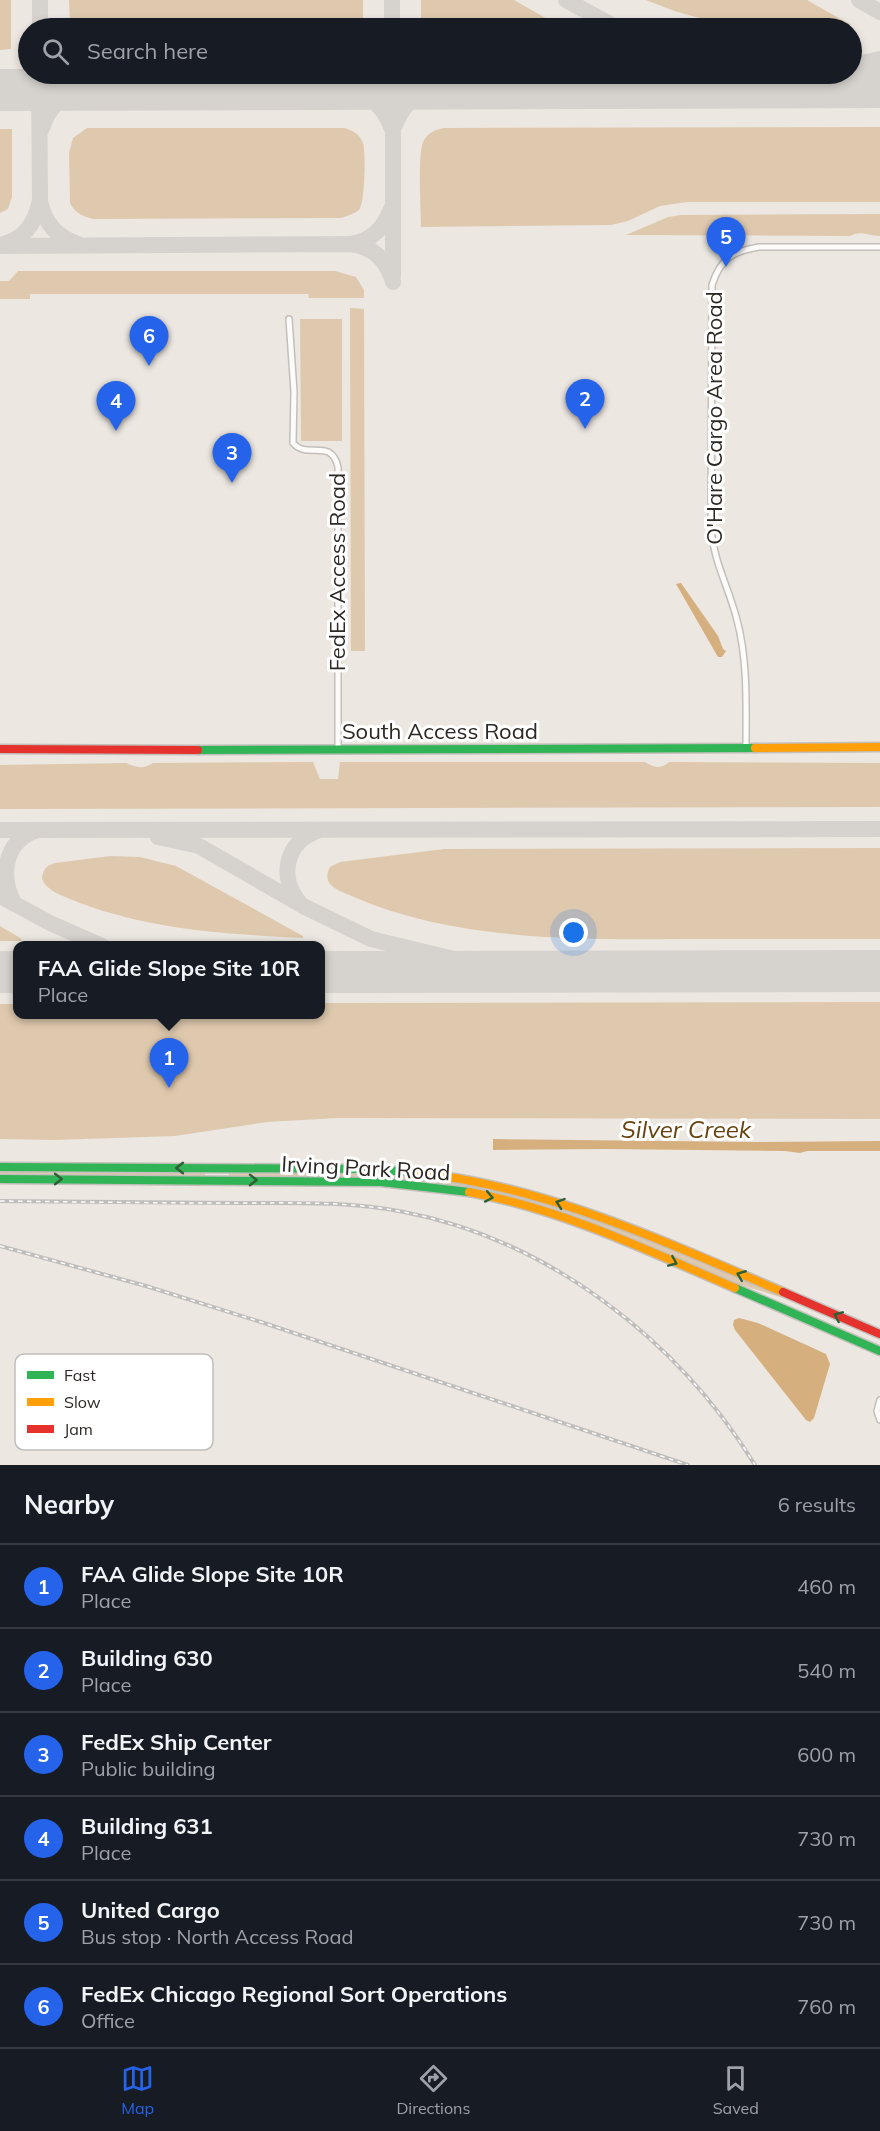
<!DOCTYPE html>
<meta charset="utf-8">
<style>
:root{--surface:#171b24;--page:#242831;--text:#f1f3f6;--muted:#9ea1a6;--line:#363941;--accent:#2563eb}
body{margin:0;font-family:Mulish,sans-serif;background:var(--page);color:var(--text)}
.you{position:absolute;left:574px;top:933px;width:21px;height:21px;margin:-15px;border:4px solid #fff;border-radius:50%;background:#1a73e8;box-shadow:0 0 0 9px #1a73e833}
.badge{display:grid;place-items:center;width:39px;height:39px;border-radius:50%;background:var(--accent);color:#fff;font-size:20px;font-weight:700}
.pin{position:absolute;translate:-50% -50px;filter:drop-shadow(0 2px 3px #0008)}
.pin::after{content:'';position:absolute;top:32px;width:21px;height:18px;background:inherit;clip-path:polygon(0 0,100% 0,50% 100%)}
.popup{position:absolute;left:13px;top:941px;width:312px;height:78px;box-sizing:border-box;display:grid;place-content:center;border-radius:12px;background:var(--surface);filter:drop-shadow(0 2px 4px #0005);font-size:20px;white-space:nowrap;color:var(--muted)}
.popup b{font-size:22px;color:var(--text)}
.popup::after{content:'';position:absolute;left:50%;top:100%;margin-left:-12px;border:12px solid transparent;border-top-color:var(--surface)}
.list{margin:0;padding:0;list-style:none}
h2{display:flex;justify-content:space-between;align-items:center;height:78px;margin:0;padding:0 24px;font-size:26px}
h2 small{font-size:20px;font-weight:400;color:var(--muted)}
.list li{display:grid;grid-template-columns:39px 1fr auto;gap:18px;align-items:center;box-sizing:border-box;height:84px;padding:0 24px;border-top:2px solid var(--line)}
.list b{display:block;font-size:22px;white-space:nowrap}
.list p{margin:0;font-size:20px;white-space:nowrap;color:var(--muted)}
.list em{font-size:20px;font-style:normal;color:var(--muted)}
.icon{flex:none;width:33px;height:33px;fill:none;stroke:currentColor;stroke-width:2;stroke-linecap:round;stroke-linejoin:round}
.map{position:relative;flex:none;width:880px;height:1465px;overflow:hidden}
.search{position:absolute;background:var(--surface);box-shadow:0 3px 9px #0003;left:18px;right:18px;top:18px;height:66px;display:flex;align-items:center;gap:15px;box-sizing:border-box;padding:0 21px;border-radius:33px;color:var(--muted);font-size:22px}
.sheet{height:582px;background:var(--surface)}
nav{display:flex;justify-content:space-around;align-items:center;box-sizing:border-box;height:84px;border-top:2px solid var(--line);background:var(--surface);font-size:16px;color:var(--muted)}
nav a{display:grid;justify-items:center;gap:3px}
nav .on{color:var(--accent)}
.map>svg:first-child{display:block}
</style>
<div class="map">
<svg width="880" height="1465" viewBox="0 0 880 1465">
<rect width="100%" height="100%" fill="#ece7e1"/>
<g fill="#dfc9ae">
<polygon points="0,0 11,0 11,49 0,50"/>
<polygon points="69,0 363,0 363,28 70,28"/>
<polygon points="421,0 514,0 563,28 421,28"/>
<polygon points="646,0 807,0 851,25 834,28 738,28 677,12"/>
<path d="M 880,127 L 880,202 L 687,202 L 660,206 L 628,221 L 611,225 L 421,227 C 421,210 417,152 424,140 C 429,132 435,130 444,128 Z"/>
<path d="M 87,128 L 345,128 C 353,131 360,134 363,143 C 366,152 365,203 359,210 C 354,214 347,216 341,218 L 93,219 C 82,216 75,213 70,203 L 69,153 L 73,138 Z"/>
<polygon points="0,129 12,129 12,197 8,209 0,213"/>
<path d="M 880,214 L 880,236 C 867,236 862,230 850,236 L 626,235 L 668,217 L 681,215 Z"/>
<polygon points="18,271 335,271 356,277 364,290 364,298 309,298 308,294 30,294 30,299 0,299 0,281 9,281"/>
<polygon points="350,308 364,309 365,651 351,651"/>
<polygon points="300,319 342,319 342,441 301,441"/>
<path d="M 313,762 L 320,779 L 338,779 L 340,762 L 645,762 C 654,768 661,769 669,762 L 880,763 L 880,807 L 0,809 L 0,765 L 126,763 C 137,768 143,769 153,763 Z"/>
<path d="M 880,848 L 880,939 C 813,939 747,939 680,939 C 573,940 453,940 354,897 C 340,891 320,886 330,867 L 340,862 L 444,849 Z"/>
<path d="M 110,856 L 140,857 L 176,866 L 303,936 L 303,938 C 226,934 152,930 80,903 C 67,897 48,893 42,879 C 43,869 46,866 55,863 Z"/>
<polygon points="0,926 22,939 21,941 0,941"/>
<polygon points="880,1002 880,1119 338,1118 267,1122 175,1136 54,1140 0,1139 0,1004 17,1004 18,1014 320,1014 321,1003"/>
<polygon points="0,1171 205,1172 205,1176 0,1175"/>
<path d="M 229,1172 C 306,1173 384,1170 460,1183 C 576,1203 683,1255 790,1300 L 728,1281 L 638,1242 L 573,1216 L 473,1189 L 428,1182 L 377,1178 L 229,1176 Z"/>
</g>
<g fill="#d6af7f">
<polygon points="681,583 718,636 723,649 726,651 722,657 718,657 676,584"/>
<polygon points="493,1139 754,1142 880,1141 880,1151 807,1151 800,1153 785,1151 606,1149 493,1150"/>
<polygon points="739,1318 758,1323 826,1354 830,1364 814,1418 810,1422 806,1420 735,1330 733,1325 734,1320"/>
</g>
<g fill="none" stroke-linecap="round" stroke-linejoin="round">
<g stroke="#d6d2ce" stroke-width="16">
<polyline points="392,0 392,28"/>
<polyline points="566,0 617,28"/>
<polyline points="859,0 880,12"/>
<polyline points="40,28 40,0"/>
<polyline points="852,65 880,59"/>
<polyline points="408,74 414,79 434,89"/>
<polyline points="796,79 880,86"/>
<polyline points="664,87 744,83 810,74"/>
<path d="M 350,89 C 370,97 384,106 391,127"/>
<polyline points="350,89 373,78 376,74"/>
<path d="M 395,125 C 404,103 412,98 434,89"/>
<path d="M 42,128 C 48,109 58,100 75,90 L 54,74"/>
<path d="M 40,201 C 44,222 57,237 78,244"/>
<path d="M 4,244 C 26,238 36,221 40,200 L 39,74"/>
<path d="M 351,244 C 371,241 384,228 391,209"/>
<path d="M 0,246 L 351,244 C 373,247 387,260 393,282"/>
<polyline points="393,276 393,74"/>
<polyline points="0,830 880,829"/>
<polyline points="158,837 199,846 305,907 371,939 462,961 604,972"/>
<polyline points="0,896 50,923 102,946"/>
<path d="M 299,902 C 279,877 285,843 317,831"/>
<path d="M 14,903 C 0,877 4,842 35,831"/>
</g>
<g stroke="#d6d2ce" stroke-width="42">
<polyline points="0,90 880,87"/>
<polyline points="0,972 18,972"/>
<polyline points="320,972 880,971"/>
</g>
<defs>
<g id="street">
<path d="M 289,319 L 294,392 L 293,443 C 307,460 331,437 338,467 L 338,750"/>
<path d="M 746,748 C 746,706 748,661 737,620 C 729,588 715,565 711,531 L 712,285 C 720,259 733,251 759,247 L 880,247"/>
<polyline points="880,1400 877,1411 880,1420"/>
</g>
<g id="fast">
<polyline points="198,750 755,748"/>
<polyline points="0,1167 370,1169 409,1172"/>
<polyline points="0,1179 381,1182 469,1192"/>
<polyline points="735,1288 880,1351"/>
</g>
<g id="slow">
<polyline points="755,748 880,747"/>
<path d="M 409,1172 C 541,1184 663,1241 783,1292"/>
<path d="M 469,1192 C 562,1209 649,1251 735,1288"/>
</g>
<g id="jam">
<polyline points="0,749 198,750"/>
<polyline points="783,1292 880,1334"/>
</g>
</defs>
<use href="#street" stroke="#c3bfbb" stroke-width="8"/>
<use href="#fast" stroke="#c3bfbb" stroke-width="11"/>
<use href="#slow" stroke="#c3bfbb" stroke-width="11"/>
<use href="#jam" stroke="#c3bfbb" stroke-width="11"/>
<use href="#street" stroke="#fcfbfa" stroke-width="5"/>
<use href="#fast" stroke="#30b455" stroke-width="8"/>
<use href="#slow" stroke="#ff9f0a" stroke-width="8"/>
<use href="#jam" stroke="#e5322d" stroke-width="8"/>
<defs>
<g id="rail">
<path d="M 0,1201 C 79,1202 158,1203 236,1203 C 292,1203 349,1201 404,1212 C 549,1240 678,1340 755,1465"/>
<polyline points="0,1246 146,1286 264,1323 688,1465"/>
</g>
</defs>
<use href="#rail" stroke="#c0bebc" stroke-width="4"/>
<use href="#rail" stroke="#fff" stroke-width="1.5" stroke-dasharray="4.5" stroke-linecap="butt"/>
</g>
<defs><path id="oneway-chevron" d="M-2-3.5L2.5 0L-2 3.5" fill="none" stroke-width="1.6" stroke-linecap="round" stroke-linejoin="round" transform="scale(1.5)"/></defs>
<g stroke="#2e6038">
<use href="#oneway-chevron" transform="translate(180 1168) rotate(-180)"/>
<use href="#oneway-chevron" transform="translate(58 1179)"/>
<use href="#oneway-chevron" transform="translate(253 1180)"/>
<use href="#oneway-chevron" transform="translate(489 1197) rotate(11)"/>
<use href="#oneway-chevron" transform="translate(560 1203) rotate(-161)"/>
<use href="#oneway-chevron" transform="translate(673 1262) rotate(23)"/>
<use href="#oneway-chevron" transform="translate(741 1275) rotate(-158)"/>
<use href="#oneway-chevron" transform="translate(838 1316) rotate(-157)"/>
</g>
<g text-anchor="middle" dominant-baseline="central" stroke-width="6" stroke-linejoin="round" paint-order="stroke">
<g font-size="22" fill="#2c2824" stroke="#fff">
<text transform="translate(714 418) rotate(-90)">O'Hare Cargo Area Road</text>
<text transform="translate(337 572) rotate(-90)">FedEx Access Road</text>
<text x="440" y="731">South Access Road</text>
<text transform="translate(366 1168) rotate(3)">Irving Park Road</text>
</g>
<g font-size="24" font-style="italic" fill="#67430f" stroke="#fff">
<text x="686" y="1129">Silver Creek</text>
</g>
</g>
<rect x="15" y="1354" width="198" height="96" rx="9" fill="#fff" stroke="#c0bebd" stroke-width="1.5"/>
<rect x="27" y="1371" width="27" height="8" fill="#30b455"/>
<rect x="27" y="1398" width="27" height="8" fill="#ff9f0a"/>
<rect x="27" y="1425" width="27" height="8" fill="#e5322d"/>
<g font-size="16" fill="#2c2824">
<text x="64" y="1381">Fast</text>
<text x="64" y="1408">Slow</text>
<text x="64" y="1435">Jam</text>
</g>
</svg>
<div class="you"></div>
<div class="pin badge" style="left:169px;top:1088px">1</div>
<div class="popup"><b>FAA Glide Slope Site 10R</b>Place</div>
<div class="pin badge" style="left:585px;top:429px">2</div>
<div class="pin badge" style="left:232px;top:483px">3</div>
<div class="pin badge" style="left:116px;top:431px">4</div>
<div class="pin badge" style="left:726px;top:267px">5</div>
<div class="pin badge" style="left:149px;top:366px">6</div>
<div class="search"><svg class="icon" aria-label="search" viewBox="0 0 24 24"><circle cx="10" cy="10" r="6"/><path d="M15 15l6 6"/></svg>Search here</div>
</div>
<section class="sheet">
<h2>Nearby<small>6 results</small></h2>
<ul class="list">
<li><span class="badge">1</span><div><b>FAA Glide Slope Site 10R</b><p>Place</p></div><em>460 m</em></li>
<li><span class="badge">2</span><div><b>Building 630</b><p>Place</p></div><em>540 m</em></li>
<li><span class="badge">3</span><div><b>FedEx Ship Center</b><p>Public building</p></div><em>600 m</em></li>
<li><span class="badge">4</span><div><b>Building 631</b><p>Place</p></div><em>730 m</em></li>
<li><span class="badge">5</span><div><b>United Cargo</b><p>Bus stop · North Access Road</p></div><em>730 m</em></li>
<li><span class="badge">6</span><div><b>FedEx Chicago Regional Sort Operations</b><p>Office</p></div><em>760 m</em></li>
</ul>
</section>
<nav>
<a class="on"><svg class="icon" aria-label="map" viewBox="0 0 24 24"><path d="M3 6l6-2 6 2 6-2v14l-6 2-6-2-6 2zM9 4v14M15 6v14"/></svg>Map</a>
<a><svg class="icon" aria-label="directions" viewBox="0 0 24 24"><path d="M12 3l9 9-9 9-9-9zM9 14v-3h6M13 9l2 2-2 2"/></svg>Directions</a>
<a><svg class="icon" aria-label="saved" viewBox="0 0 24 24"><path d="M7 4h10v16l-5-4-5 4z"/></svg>Saved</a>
</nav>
